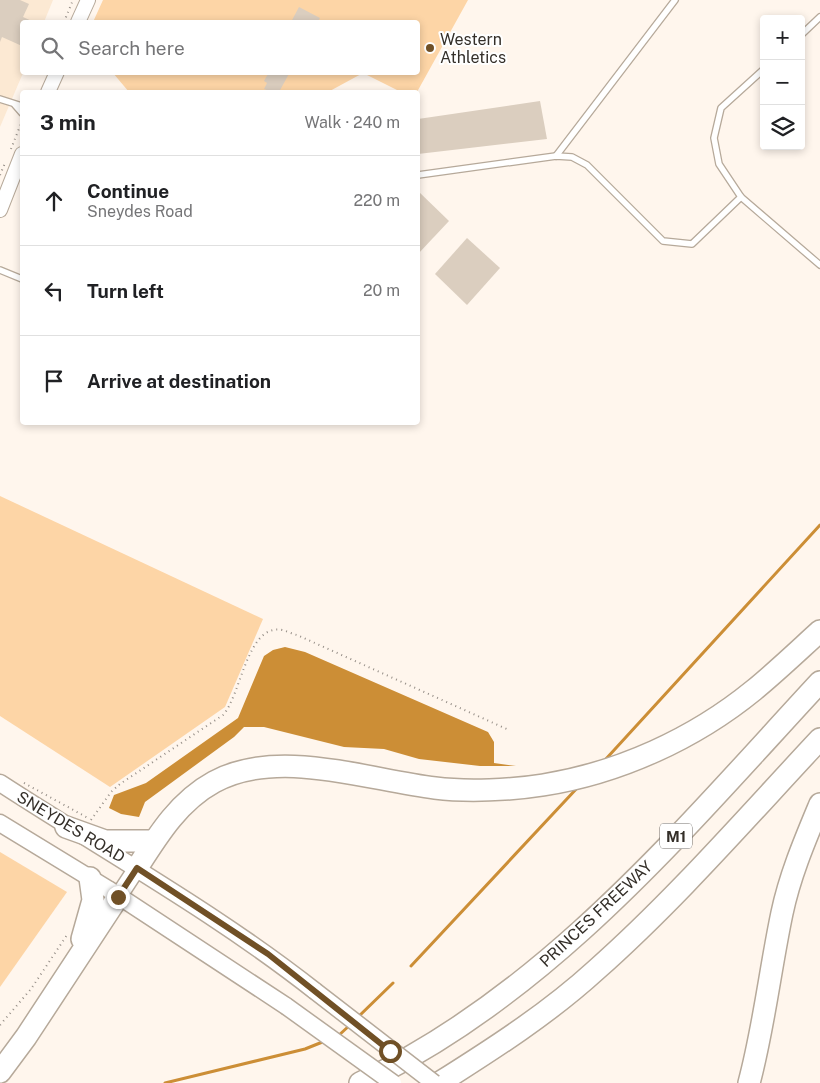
<!DOCTYPE html>
<meta charset="utf-8">
<style>
:root{--surface:#fff;--page:#f2f2f2;--text:#202124;--muted:#757577;--line:#e0e0e0}
body{margin:0;font-family:"Public Sans",sans-serif;background:var(--page);color:var(--text)}
.controls{position:absolute;right:15px;top:15px;display:grid;overflow:hidden;border-radius:5px;box-shadow:0 2px 8px #0003}
.controls button{width:45px;height:45px;display:grid;place-items:center;padding:0;border:0;border-bottom:1px solid var(--line);background:var(--surface);color:var(--text);font:25px sans-serif}
.stop{position:absolute;width:15px;height:15px;margin:-11px;border:4px solid #705026;border-radius:50%;background:#fff}
.stop.end{background:#705026;border-color:#fff;box-shadow:0 1px 5px #0008}
.list{margin:0;padding:0;list-style:none}
h2{display:flex;justify-content:space-between;align-items:center;height:65px;margin:0;padding:0 20px;font-size:21px}
h2 small{font-size:16px;font-weight:400;color:var(--muted)}
.list li{display:grid;grid-template-columns:32px 1fr auto;gap:15px;align-items:center;box-sizing:border-box;height:90px;padding:0 20px;border-top:1px solid var(--line)}
.list b{display:block;font-size:19px;white-space:nowrap}
.list p{margin:0;font-size:16px;white-space:nowrap;color:var(--muted)}
.list em{font-size:16px;font-style:normal;color:var(--muted)}
.icon{flex:none;width:28px;height:28px;fill:none;stroke:currentColor;stroke-width:2;stroke-linecap:round;stroke-linejoin:round}
.map{position:relative;flex:none;width:820px;height:1083px;overflow:hidden}
.search{position:absolute;background:var(--surface);box-shadow:0 2px 8px #0003;left:20px;top:20px;width:400px;height:55px;display:flex;align-items:center;gap:12px;box-sizing:border-box;padding:0 18px;border-radius:5px;color:var(--muted);font-size:19px}
.panel{position:absolute;background:var(--surface);box-shadow:0 2px 8px #0003;left:20px;top:90px;width:400px;height:335px;border-radius:5px}
.map>svg:first-child{display:block}
</style>
<div class="map">
<svg width="820" height="1083" viewBox="0 0 820 1083">
<rect width="100%" height="100%" fill="#fff6ed"/>
<polygon fill="#fce9d3" points="0,0 53,0 44,22 22,22 23,73 0,127"/>
<g fill="#fdd5a6">
<polygon points="103,0 468,0 417,92 401,92 363,73 328,92 129,92 113,73 418,72 418,22 93,22"/>
<polygon points="0,496 263,619 225,707 110,787 0,716"/>
<polygon points="0,852 67,892 0,987"/>
</g>
<polygon fill="#cc8e36" points="285,647 305,652 488,732 494,742 494,763 516,766 480,766 419,759 384,749 344,747 264,727 244,727 234,737 145,802 139,817 121,814 109,808 114,795 146,783 238,718 264,656 273,650"/>
<g fill="none" stroke-linecap="round" stroke-linejoin="round">
<g stroke="#cc8e36" stroke-width="3">
<polyline points="605,760 820,525"/>
<polyline points="411,966 579,786"/>
<polyline points="358,1017 393,983"/>
<polyline points="338,1036 350,1025"/>
<polyline points="165,1083 305,1049 325,1041"/>
</g>
</g>
<g fill="#dbcebf">
<polygon points="0,0 20,0 29,4 23,17 34,22 22,22 22,46 2,37 0,42"/>
<polygon points="299,7 320,18 318,22 291,22"/>
<polygon points="269,72 290,72 279,92 272,92 264,89 267,83 264,81"/>
<polygon points="540,101 547,139 418,154 418,119"/>
<polygon points="418,191 449,221 418,254"/>
<polygon points="467,238 500,268 467,305 435,274"/>
</g>
<g fill="none" stroke-linecap="round" stroke-linejoin="round">
<defs>
<g id="service">
<polyline points="801,35 820,17"/>
<polyline points="764,69 721,108 714,138 719,164 741,197 820,265"/>
<polyline points="0,99 22,106"/>
<polyline points="15,105 22,113"/>
<polyline points="556,156 675,0"/>
<polyline points="418,175 556,156 572,157 587,165 663,241 692,244 741,197"/>
<polyline points="0,270 22,279"/>
</g>
<g id="tertiary">
<polyline points="78,22 88,0"/>
<polyline points="48,92 57,72"/>
<polyline points="0,210 22,154"/>
</g>
<g id="secondary">
<path d="M 0,783 C 106,852 216,913 315,991"/>
<polyline points="0,823 108,889 286,1006"/>
<polyline points="118,897 137,868"/>
</g>
<g id="motorway">
<polyline points="66,827 105,841 154,841"/>
<path d="M 137,868 C 158,835 179,801 214,782 C 278,747 367,780 435,788 C 467,792 512,790 543,785 C 619,773 694,739 754,690 C 776,672 798,651 820,631"/>
<polyline points="82,939 93,900 90,878"/>
<polyline points="0,1072 26,1037 118,897"/>
<path d="M 360,1083 C 547,995 682,831 820,682"/>
<path d="M 439,1083 C 493,1049 549,1013 596,970 C 676,899 747,817 820,739"/>
<path d="M 749,1083 C 764,1027 770,970 782,913 C 790,875 805,840 820,804"/>
</g>
</defs>
<use href="#service" stroke="#b6a99a" stroke-width="8"/>
<use href="#tertiary" stroke="#b6a99a" stroke-width="16"/>
<use href="#secondary" stroke="#b6a99a" stroke-width="19"/>
<use href="#motorway" stroke="#b6a99a" stroke-width="24"/>
<g stroke="#958e87" stroke-width="2" stroke-dasharray="1 4" stroke-linecap="butt">
<polyline points="64,22 73,0"/>
<polyline points="11,149 22,121"/>
<polyline points="0,175 5,163"/>
<polyline points="24,783 88,818"/>
<path d="M 91,820 L 111,792 L 120,784 L 223,715 C 241,696 247,623 282,630 C 287,631 292,634 297,635 L 509,730"/>
<polyline points="0,1025 31,989 67,935"/>
</g>
<use href="#service" stroke="#fff" stroke-width="5.5"/>
<use href="#tertiary" stroke="#fff" stroke-width="14"/>
<use href="#secondary" stroke="#fff" stroke-width="16"/>
<use href="#motorway" stroke="#fff" stroke-width="21"/>
<defs>
<g id="secondary-bridge">
<polyline points="315,991 434,1083"/>
<polyline points="286,1006 393,1083"/>
</g>
</defs>
<use href="#secondary-bridge" stroke="#b6a99a" stroke-width="19" stroke-linecap="butt"/>
<use href="#secondary-bridge" stroke="#fff" stroke-width="16"/>
</g>
<g fill="none" stroke-linecap="round" stroke-linejoin="round">
<polyline stroke="#705026" stroke-width="6" points="118,897 137,868 268,954 390,1051"/>
</g>
<circle fill="#705026" stroke="#fff" stroke-width="2" cx="430" cy="48" r="5"/>
<g text-anchor="middle" dominant-baseline="central" stroke-width="4" stroke-linejoin="round" paint-order="stroke">
<rect fill="#fff" stroke="#716d69" stroke-width="1" x="660" y="823.5" width="32" height="25" rx="4"/>
<g font-size="15" font-weight="bold" fill="#342f29">
<text x="676" y="836">M1</text>
</g>
<g font-size="16" fill="#342f29" stroke="#fff" text-anchor="start">
<text x="440" y="39">Western<tspan x="440" dy="18">Athletics</tspan></text>
</g>
<g font-size="16" fill="#342f29" stroke="#fff">
<text transform="translate(71 827) rotate(31)">SNEYDES ROAD</text>
<text transform="translate(596 914) rotate(-43)">PRINCES FREEWAY</text>
</g>
</g>
</svg>
<div class="controls">
<button>+</button>
<button>−</button>
<button><svg class="icon" aria-label="layers" viewBox="0 0 24 24"><path d="M12 4l9 5-9 5-9-5zM3 14l9 5 9-5"/></svg></button>
</div>
<div class="stop" style="left:390px;top:1051px"></div>
<div class="stop end" style="left:118px;top:897px"></div>
<div class="search"><svg class="icon" aria-label="search" viewBox="0 0 24 24"><circle cx="10" cy="10" r="6"/><path d="M15 15l6 6"/></svg>Search here</div>
<section class="panel">
<h2>3 min<small>Walk · 240 m</small></h2>
<ul class="list">
<li><svg class="icon" aria-label="ahead" viewBox="0 0 24 24"><path d="M12 20V5M6 11l6-6 6 6"/></svg><div><b>Continue</b><p>Sneydes Road</p></div><em>220 m</em></li>
<li><svg class="icon" aria-label="left" viewBox="0 0 24 24"><path d="M17 20v-9H6M10 6l-5 5 5 5"/></svg><div><b>Turn left</b></div><em>20 m</em></li>
<li><svg class="icon" aria-label="arrive" viewBox="0 0 24 24"><path d="M6 21V4h12l-3 4 3 4H6"/></svg><div><b>Arrive at destination</b></div></li>
</ul>
</section>
</div>
